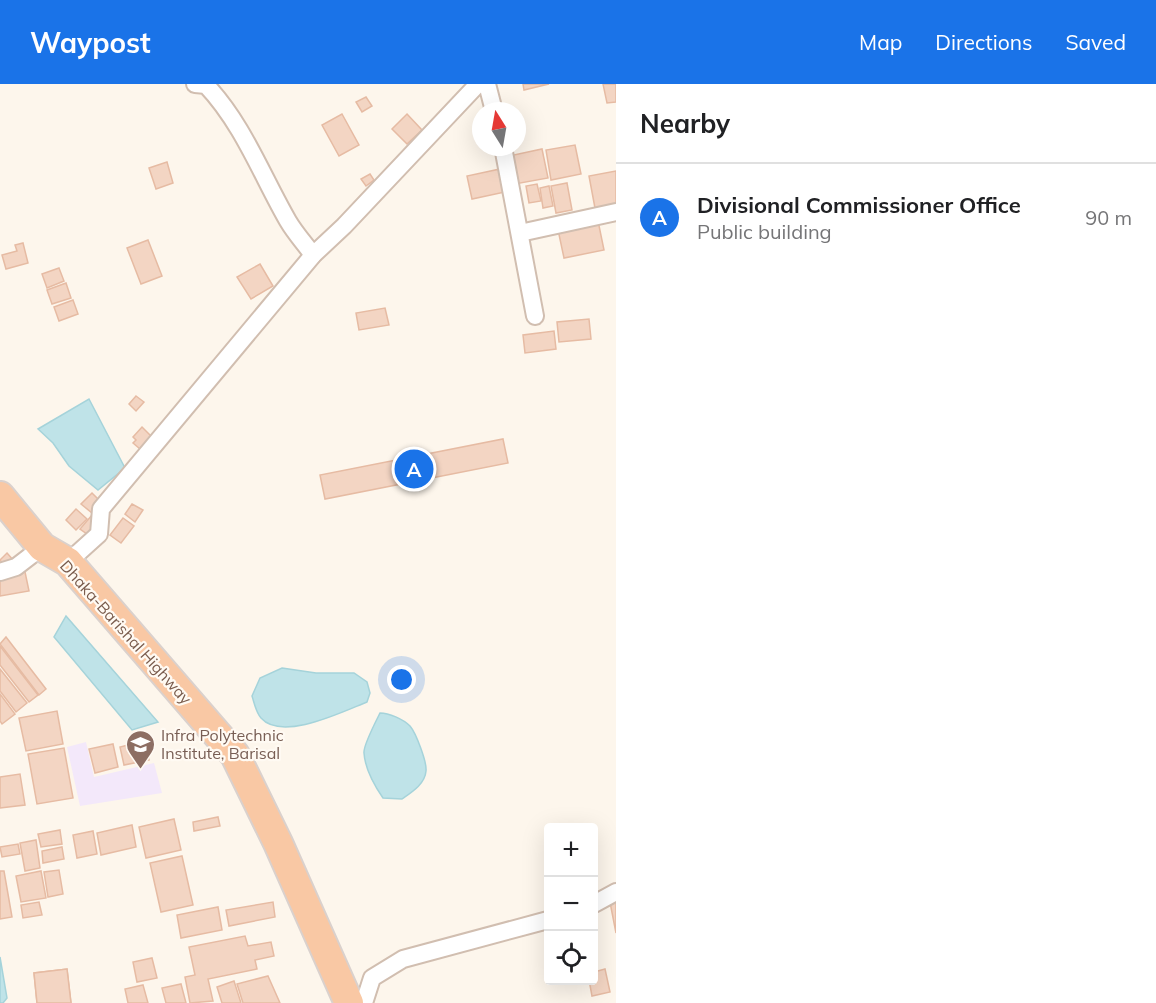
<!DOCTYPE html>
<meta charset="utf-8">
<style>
:root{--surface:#fff;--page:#f6f6f6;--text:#202124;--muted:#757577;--line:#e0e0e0;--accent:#1a73e8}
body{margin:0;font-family:Mulish,sans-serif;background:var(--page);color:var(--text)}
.controls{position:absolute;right:18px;bottom:18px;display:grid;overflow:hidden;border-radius:6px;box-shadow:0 6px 24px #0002}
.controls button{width:54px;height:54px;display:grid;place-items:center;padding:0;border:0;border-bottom:2px solid var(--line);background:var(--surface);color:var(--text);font:30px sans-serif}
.compass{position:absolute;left:472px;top:18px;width:54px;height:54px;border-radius:50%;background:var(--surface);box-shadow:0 6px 24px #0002;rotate:349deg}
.you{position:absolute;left:402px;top:596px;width:21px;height:21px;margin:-15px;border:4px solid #fff;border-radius:50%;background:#1a73e8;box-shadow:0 0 0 9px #1a73e833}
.badge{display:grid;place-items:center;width:39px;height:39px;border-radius:50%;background:var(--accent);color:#fff;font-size:20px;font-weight:700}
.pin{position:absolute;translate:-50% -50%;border:3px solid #fff;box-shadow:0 2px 6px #0006}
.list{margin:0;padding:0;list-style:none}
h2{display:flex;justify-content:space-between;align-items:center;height:78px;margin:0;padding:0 24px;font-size:26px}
h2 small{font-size:20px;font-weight:400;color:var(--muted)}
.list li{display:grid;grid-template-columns:39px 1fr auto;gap:18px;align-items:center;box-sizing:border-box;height:108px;padding:0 24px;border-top:2px solid var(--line)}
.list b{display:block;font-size:22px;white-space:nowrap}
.list p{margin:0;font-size:20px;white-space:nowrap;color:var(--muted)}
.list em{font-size:20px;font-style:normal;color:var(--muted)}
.icon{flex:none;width:33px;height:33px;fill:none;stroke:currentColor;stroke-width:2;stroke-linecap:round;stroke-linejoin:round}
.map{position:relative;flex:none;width:616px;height:919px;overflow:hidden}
header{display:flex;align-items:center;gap:36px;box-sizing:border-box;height:84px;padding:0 30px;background:var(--accent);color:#fff}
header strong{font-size:28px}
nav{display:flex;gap:33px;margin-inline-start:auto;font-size:21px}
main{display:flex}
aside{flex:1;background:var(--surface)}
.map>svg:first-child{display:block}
</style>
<header>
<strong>Waypost</strong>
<nav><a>Map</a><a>Directions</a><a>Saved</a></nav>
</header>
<main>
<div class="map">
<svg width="616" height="919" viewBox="0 0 616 919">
<rect width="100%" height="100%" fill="#fdf6ec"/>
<polygon fill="#f3e8fa" points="86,658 94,693 154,679 162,709 80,722 67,663"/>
<g fill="#bfe3e8" stroke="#a5d3da" stroke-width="1.5">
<polygon points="89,315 125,384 98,406 69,382 53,359 38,345"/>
<polygon points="66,532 158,638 132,646 54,553"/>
<path d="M 282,584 L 316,589 L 354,589 L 367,598 L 370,609 L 367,618 C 344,627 282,658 261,634 C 256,629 254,618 252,612 L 260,594 Z"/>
<path d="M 380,629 C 389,629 403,635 410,642 C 416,649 427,678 426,687 C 425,700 412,708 402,715 L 383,714 C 374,701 365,685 364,669 C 363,662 376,637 380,629 Z"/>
<polygon points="0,873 7,914 3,919 0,919"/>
</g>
<g fill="#f3d5c3" stroke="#e6bba3" stroke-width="1.5">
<polygon points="523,0 549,0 524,6"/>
<polygon points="603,0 616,0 616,18 607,19"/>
<polygon points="366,13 372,22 362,28 356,18"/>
<polygon points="342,30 359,61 339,72 322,41"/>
<polygon points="407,30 422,46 407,60 392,45"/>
<polygon points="575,61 581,90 551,96 546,66"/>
<polygon points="542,65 548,94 515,100 509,72"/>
<polygon points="167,78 173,99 156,105 149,84"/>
<polygon points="500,85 505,108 472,115 467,92"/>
<polygon points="616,87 616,120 595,124 589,92"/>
<polygon points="370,90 374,96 366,102 361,95"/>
<polygon points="567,99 572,126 556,129 551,102"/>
<polygon points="537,100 541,117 529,119 526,102"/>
<polygon points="549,102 553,122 543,124 540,104"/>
<polygon points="597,132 604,166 564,174 557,141"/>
<polygon points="148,156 162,192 141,200 127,164"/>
<polygon points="23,159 28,179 6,185 2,171 17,167 15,161"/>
<polygon points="260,180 273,202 251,215 237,193"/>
<polygon points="59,184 64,197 47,204 42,190"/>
<polygon points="66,199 71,214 52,220 47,206"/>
<polygon points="73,216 78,230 59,237 54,223"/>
<polygon points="385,224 389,241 359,246 356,229"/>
<polygon points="589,235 591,255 559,258 557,238"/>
<polygon points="554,247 556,265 525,269 523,251"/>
<polygon points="136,312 144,318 136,327 129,320"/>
<polygon points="142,343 151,352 140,365 133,359 136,356 133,353"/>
<polygon points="503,355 508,379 325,415 320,391"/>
<polygon points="92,409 102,419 92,429 81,420"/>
<polygon points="132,420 143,426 135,438 125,430"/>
<polygon points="76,425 87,435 76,446 66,436"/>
<polygon points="92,431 98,436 87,450 80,445"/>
<polygon points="123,434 134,442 121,459 110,451"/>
<polygon points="7,469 14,477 6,484 0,476"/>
<polygon points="25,488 29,507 0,512 0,493"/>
<polygon points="6,553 46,605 39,611 0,560"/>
<polygon points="0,562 38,611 29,618 0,581"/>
<polygon points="0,585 27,619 16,628 0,607"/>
<polygon points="0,610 15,630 2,640 0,637"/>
<polygon points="57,627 63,660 26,667 19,634"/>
<polygon points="144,657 149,676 124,681 120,663"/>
<polygon points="113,660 118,683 95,689 89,665"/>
<polygon points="64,664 73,714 37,720 28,670"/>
<polygon points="20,690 25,721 0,724 0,693"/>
<polygon points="218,733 220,742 194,747 193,738"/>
<polygon points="174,735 181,766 146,774 139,743"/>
<polygon points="132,741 136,763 101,771 97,749"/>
<polygon points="60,746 62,760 41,763 38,750"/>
<polygon points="93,747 97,770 77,774 73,751"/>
<polygon points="36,756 40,784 25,787 20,759"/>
<polygon points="18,760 20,770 2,773 0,763"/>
<polygon points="62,763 64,775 43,779 42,767"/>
<polygon points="182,772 193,821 161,828 150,779"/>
<polygon points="59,786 63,810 48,813 44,788"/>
<polygon points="0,787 4,787 12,833 0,835"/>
<polygon points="41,787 46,814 21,818 16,792"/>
<polygon points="616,811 616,849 609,813"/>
<polygon points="39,818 42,831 23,834 21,821"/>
<polygon points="273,818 275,833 229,842 226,826"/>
<polygon points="218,823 222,846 181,854 177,831"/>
<polygon points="245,852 248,862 271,858 274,872 255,876 257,885 208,895 213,917 190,919 185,893 195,891 189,863"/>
<polygon points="594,859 597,877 594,878"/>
<polygon points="152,874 157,894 137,898 133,878"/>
<polygon points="67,885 71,919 37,919 34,889"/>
<polygon points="67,885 71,919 37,919 34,889"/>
<polygon points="605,885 610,908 592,912 589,896 594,896 594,888"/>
<polygon points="268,892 280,919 243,919 237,900"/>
<polygon points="234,897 241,919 222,919 217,903"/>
<polygon points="181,900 186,919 166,919 162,904"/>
<polygon points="143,901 148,919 128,919 125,905"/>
</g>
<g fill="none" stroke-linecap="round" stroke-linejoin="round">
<defs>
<g id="minor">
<path d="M 195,0 L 206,1 C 243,40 262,92 288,137 C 295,149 305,160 313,171"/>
<polyline points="487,0 494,27"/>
<polyline points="503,63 535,232"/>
<polyline points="520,149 616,128"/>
<polyline points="68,478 99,450 101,425 313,171 344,142 478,0"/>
<polyline points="0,488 16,483 42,463"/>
<polyline points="594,820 616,808"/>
<polyline points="364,919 372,894 403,875 548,836"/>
</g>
<polyline id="trunk" points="0,412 42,463 68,478 235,671 278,759 349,919"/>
</defs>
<use href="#minor" stroke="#d1beb0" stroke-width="20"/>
<use href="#trunk" stroke="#dad1cd" stroke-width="32"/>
<use href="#minor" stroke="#fff" stroke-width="16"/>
<use href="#trunk" stroke="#f9c8a4" stroke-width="28"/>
</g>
<defs>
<symbol id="university-pin" viewBox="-11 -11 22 30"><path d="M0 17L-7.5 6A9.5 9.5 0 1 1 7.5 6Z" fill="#8d6e63" stroke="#fffaf3"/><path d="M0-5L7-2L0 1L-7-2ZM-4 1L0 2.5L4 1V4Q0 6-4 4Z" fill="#fff"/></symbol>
</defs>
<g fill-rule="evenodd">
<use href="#university-pin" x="124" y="644" width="33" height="45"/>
</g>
<g text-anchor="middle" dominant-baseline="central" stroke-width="4.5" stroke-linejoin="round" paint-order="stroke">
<g font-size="16" fill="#7a5c4d" stroke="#fffaf3">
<text transform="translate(126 548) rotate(48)">Dhaka-Barishal Highway</text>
</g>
<g font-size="16" fill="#785e54" stroke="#fffaf3" text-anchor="start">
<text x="161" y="651">Infra Polytechnic<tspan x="161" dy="18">Institute, Barisal</tspan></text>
</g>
</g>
</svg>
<div class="controls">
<button>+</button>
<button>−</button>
<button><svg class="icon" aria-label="locate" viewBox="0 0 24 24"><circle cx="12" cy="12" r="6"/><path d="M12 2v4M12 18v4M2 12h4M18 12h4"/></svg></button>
</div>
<svg class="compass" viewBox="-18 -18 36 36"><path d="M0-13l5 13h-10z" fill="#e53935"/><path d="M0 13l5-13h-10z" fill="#757577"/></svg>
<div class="you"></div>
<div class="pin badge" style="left:414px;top:385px">A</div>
</div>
<aside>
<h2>Nearby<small></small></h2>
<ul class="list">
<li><span class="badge">A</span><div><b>Divisional Commissioner Office</b><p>Public building</p></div><em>90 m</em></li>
</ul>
</aside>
</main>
